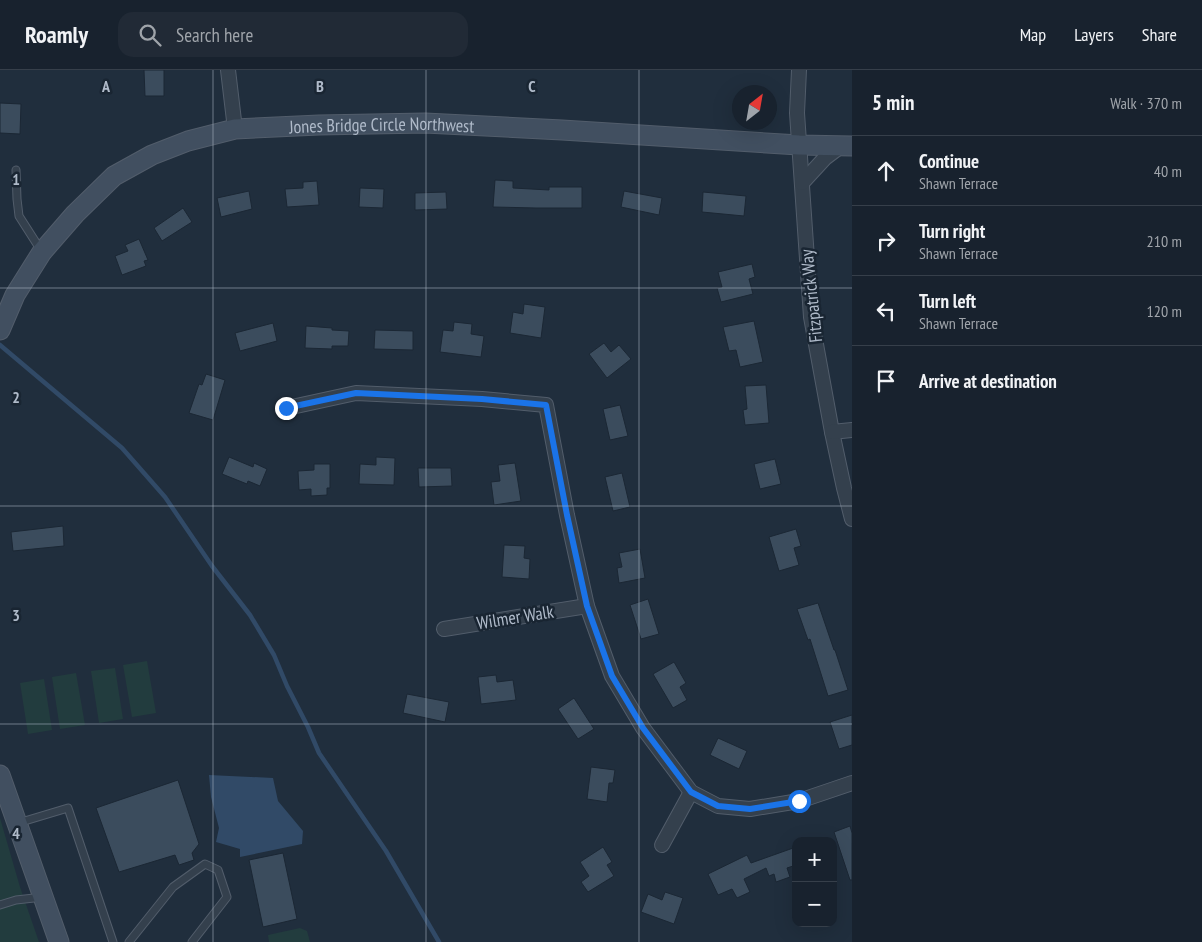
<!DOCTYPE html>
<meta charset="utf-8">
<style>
:root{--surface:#18222e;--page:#212a36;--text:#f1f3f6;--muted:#9fa4aa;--line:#363f4a}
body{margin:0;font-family:"PT Sans Narrow",sans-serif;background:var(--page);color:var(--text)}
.controls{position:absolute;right:15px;bottom:15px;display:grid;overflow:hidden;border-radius:10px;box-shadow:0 5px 20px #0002}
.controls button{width:45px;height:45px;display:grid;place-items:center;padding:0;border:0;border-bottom:1px solid var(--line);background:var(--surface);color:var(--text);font:25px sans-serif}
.compass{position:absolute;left:732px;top:15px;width:45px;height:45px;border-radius:50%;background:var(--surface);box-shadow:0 5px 20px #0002;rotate:31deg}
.stop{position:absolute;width:15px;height:15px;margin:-11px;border:4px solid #1a73e8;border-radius:50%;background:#fff}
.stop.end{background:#1a73e8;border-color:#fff;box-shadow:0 1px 5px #0008}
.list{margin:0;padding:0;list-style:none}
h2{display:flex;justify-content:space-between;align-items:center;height:65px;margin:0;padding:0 20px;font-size:21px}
h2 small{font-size:16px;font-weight:400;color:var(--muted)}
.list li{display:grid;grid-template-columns:32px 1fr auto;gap:15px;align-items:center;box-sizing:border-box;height:70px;padding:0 20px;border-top:1px solid var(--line)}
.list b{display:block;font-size:19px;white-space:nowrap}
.list p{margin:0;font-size:16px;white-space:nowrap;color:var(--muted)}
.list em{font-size:16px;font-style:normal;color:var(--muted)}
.icon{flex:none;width:28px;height:28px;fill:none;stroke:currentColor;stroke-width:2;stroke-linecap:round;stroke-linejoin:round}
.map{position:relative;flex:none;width:852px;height:872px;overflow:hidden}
header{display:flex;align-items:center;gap:30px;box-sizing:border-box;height:70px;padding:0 25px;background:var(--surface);border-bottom:1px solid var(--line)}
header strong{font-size:24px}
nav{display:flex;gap:28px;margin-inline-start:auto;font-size:18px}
.search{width:350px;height:45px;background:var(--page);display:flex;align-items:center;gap:12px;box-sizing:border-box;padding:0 18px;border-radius:15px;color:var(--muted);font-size:19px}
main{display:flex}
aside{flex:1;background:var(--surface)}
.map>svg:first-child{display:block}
</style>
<header>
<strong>Roamly</strong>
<div class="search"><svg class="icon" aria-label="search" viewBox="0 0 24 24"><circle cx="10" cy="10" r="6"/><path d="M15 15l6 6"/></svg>Search here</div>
<nav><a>Map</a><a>Layers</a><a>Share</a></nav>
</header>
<main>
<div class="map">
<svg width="852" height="872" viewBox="0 0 852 872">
<rect width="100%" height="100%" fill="#202e3d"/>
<g fill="#223c3e">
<polygon points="147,591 156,643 132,647 123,595"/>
<polygon points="115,598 123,649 99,653 91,601"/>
<polygon points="76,603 85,655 60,659 52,607"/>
<polygon points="44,609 52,660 28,664 20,613"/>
<polygon points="0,748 20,817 39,872 0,872"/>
<polygon points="300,858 307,861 310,872 269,872 268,865"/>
</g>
<polygon fill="#314a67" points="209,705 273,708 278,731 303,761 302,774 240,787 240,779 216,772 219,758 211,727"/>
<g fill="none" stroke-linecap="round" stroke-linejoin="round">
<polyline stroke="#314a67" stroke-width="4.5" points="0,275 122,378 165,427 212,496 250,545 274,585 287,616 308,657 319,683 386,781 439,872"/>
</g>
<g fill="#3b4c5d" stroke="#1b2734">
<polygon points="144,0 164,0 164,26 145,26"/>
<polygon points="0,33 21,34 20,64 0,63"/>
<polygon points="495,110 513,111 513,118 549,120 549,117 582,117 582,138 536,138 493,137"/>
<polygon points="317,111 319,135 287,137 285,119 303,118 303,112"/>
<polygon points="360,118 384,119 383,138 359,137"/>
<polygon points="249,121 252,139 221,147 217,128"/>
<polygon points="624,121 662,128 659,145 621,137"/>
<polygon points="446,122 447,139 415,140 415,123"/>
<polygon points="703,122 746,126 744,146 702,142"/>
<polygon points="183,138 192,152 162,171 154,158"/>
<polygon points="139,169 148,190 144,191 146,196 122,205 115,186 128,181 125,175"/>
<polygon points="752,194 755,207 749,209 753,224 721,232 717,218 722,217 718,202"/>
<polygon points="524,234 545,237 541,268 510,263 513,242 523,244"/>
<polygon points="754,251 763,292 740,297 736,280 729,281 723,257"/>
<polygon points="454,252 472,254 471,264 484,266 481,287 440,282 443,260 453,261"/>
<polygon points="273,253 277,271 240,281 235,263"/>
<polygon points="306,256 332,258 332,260 349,261 348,276 332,276 332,279 305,278"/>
<polygon points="375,260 413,261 413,280 374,279"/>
<polygon points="604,273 611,282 619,275 631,289 607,308 589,284"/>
<polygon points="206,304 225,310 213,350 189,343 199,314 202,315"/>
<polygon points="766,315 769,353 745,355 743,340 747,339 745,316"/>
<polygon points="620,335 628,366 610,370 603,339"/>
<polygon points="229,387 253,397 254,393 267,399 260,416 248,411 247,414 222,404"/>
<polygon points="376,387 395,388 394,415 359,414 360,394 376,395"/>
<polygon points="775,389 781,414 760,419 754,394"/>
<polygon points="515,393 521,431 494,435 491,412 500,411 498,395"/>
<polygon points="314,394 330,394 330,418 327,418 327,425 311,426 311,419 299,420 298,401 314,400"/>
<polygon points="418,398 451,398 452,416 419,417"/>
<polygon points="622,403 630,437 613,441 605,407"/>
<polygon points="63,456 64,476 13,481 11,462"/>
<polygon points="796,459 801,476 794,478 799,495 779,501 769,467"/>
<polygon points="504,475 525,476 524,488 530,489 529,509 502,507"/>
<polygon points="640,479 645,508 619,513 617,498 622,497 619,483"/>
<polygon points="648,529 659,564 641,569 630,535"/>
<polygon points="818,533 834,580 835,580 848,620 828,626 810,569 808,570 797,539"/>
<polygon points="674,592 686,613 680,617 687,630 673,638 653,604"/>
<polygon points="496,605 497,612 513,610 516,630 481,634 478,607"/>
<polygon points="407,624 449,632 445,652 403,643"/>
<polygon points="574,628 594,659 578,669 558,639"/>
<polygon points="852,645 852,675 839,679 830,652"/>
<polygon points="718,668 747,681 739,699 710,685"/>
<polygon points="591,697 615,700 613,713 609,713 607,732 587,729"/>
<polygon points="178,710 199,774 192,783 194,790 179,795 175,785 119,802 96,738"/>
<polygon points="850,756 852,763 852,810 850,810 834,762"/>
<polygon points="603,777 612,792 607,795 614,806 588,822 581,812 589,806 580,792"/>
<polygon points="796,777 796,795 787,798 790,807 776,812 774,804 769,806 766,798 744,809 750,822 737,828 732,819 718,825 708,804 747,785 751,793"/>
<polygon points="283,783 297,849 263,857 249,790"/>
<polygon points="665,822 683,828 674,854 641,842 648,824 662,830"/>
</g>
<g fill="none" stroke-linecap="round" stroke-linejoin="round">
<defs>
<g id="lane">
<polyline points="16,100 17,129 19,146 42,182"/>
<polyline points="18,753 68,738 113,872"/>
<polyline points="0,835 16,830 43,827"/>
<polyline points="129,872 173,817 205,794 218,800 227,827 192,872"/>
</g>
<g id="street">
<polyline points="228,0 235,59"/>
<polyline points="799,0 797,43 811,247 832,362 844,418 852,449"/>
<polyline points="802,113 825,88 841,76"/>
<polyline points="287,338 356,323 482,329 546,335 567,445 587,536 612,606 643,658 691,722 718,736 750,739 799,731 852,713"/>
<polyline points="832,362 852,360"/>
<polyline points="444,559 587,536"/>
<polyline points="662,775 691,722"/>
</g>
<g id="secondary">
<path id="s1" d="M 0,260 L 15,225 L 42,182 L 75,144 L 114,106 L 152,85 L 188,71 L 235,59 L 319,55 L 425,53 L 562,60 L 799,75 L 852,76"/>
<polyline points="0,705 59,872"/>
</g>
</defs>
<use href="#lane" stroke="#525d6b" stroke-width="9"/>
<use href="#street" stroke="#525d6b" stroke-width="16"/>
<use href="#secondary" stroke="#525d6b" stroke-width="21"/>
<use href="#lane" stroke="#34404d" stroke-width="7"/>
<use href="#street" stroke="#34404d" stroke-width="14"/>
<use href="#secondary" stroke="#414f60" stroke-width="19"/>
</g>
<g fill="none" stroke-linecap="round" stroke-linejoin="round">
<polyline stroke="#1a73e8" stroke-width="6" points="286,338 356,323 482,329 546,335 567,445 587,536 612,606 643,658 691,722 718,736 750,739 799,731"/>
</g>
<path fill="none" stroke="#afbac9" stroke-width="1" stroke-opacity="0.55" d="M 213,0 L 213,872M 426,0 L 426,872M 639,0 L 639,872M 0,218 L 852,218M 0,436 L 852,436M 0,654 L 852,654"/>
<g text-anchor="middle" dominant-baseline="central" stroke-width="5" stroke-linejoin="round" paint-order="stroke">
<g font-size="18" fill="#afbac9" stroke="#192532">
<text stroke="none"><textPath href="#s1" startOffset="471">Jones Bridge Circle Northwest</textPath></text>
<text transform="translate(811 226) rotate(-96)">Fitzpatrick Way</text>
<text transform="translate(515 547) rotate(-9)">Wilmer Walk</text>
</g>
</g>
<g font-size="16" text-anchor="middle" font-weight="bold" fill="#afbac9" stroke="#192532" stroke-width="5" stroke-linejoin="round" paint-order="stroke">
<text x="106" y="22">A</text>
<text x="320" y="22">B</text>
<text x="532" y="22">C</text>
<text x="16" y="115">1</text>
<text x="16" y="333">2</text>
<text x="16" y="551">3</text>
<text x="16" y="769">4</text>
</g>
</svg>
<div class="controls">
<button>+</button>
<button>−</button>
</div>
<svg class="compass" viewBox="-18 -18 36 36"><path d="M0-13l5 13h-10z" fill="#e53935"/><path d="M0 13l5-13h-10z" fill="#9fa4aa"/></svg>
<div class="stop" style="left:799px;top:731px"></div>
<div class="stop end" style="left:286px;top:338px"></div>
</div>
<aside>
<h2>5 min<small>Walk · 370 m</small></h2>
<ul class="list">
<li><svg class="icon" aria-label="ahead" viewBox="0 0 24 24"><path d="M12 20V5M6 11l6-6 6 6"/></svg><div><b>Continue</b><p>Shawn Terrace</p></div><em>40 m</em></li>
<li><svg class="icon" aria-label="right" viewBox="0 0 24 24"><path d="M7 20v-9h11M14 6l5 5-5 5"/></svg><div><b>Turn right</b><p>Shawn Terrace</p></div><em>210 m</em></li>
<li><svg class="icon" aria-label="left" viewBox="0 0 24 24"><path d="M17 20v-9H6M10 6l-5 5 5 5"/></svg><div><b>Turn left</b><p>Shawn Terrace</p></div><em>120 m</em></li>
<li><svg class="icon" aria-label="arrive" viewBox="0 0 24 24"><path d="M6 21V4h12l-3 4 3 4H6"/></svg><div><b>Arrive at destination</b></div></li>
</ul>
</aside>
</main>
